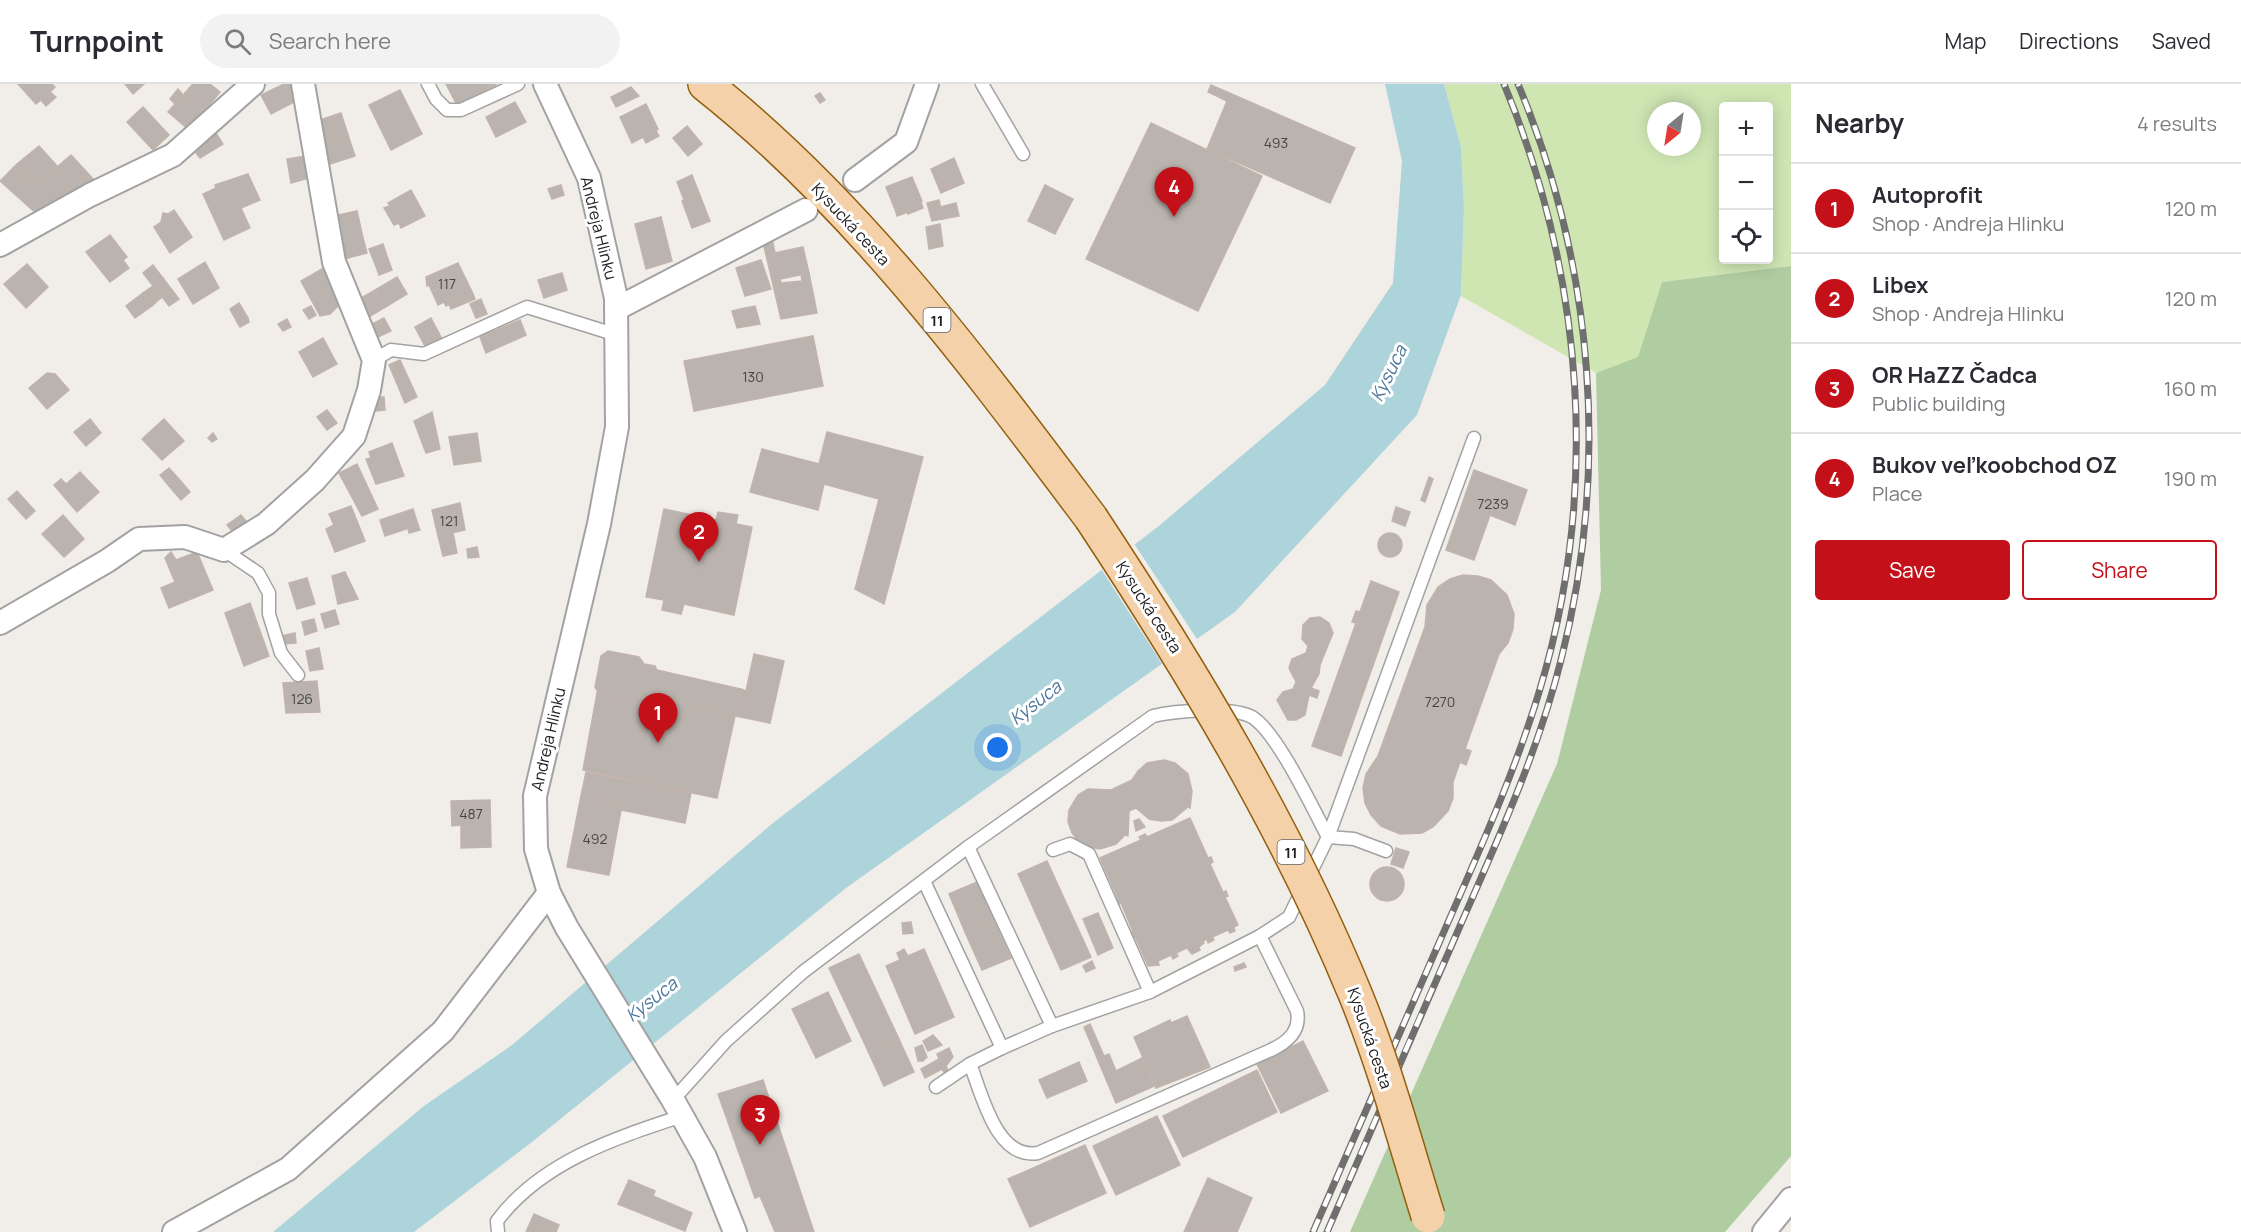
<!DOCTYPE html>
<meta charset="utf-8">
<style>
:root{--surface:#fff;--page:#f2f2f3;--text:#2b2b33;--muted:#7c7c81;--line:#e1e1e2;--accent:#c31019}
body{margin:0;font-family:Manrope,sans-serif;background:var(--page);color:var(--text)}
.controls{position:absolute;right:18px;top:18px;display:grid;overflow:hidden;border-radius:6px;box-shadow:0 3px 15px #0003}
.controls button{width:54px;height:54px;display:grid;place-items:center;padding:0;border:0;border-bottom:2px solid var(--line);background:var(--surface);color:var(--text);font:30px sans-serif}
.compass{position:absolute;left:1647px;top:18px;width:54px;height:54px;border-radius:50%;background:var(--surface);box-shadow:0 3px 15px #0003;rotate:210deg}
.you{position:absolute;left:998px;top:664px;width:21px;height:21px;margin:-15px;border:4px solid #fff;border-radius:50%;background:#1a73e8;box-shadow:0 0 0 9px #1a73e833}
.badge{display:grid;place-items:center;width:39px;height:39px;border-radius:50%;background:var(--accent);color:#fff;font-size:20px;font-weight:700}
.pin{position:absolute;translate:-50% -50px;filter:drop-shadow(0 2px 3px #0008)}
.pin::after{content:'';position:absolute;top:32px;width:21px;height:18px;background:inherit;clip-path:polygon(0 0,100% 0,50% 100%)}
.list{margin:0;padding:0;list-style:none}
h2{display:flex;justify-content:space-between;align-items:center;height:78px;margin:0;padding:0 24px;font-size:26px}
h2 small{font-size:20px;font-weight:400;color:var(--muted)}
.list li{display:grid;grid-template-columns:39px 1fr auto;gap:18px;align-items:center;box-sizing:border-box;height:90px;padding:0 24px;border-top:2px solid var(--line)}
.list b{display:block;font-size:22px;white-space:nowrap}
.list p{margin:0;font-size:20px;white-space:nowrap;color:var(--muted)}
.list em{font-size:20px;font-style:normal;color:var(--muted)}
.actions{display:flex;gap:12px;padding:18px 24px}
.actions a{flex:1;padding:14px 0;border:2px solid var(--accent);border-radius:6px;text-align:center;font-size:21px;color:var(--accent)}
.actions .main{background:var(--accent);color:#fff}
.icon{flex:none;width:33px;height:33px;fill:none;stroke:currentColor;stroke-width:2;stroke-linecap:round;stroke-linejoin:round}
.map{position:relative;flex:none;width:1791px;height:1148px;overflow:hidden}
header{display:flex;align-items:center;gap:36px;box-sizing:border-box;height:84px;padding:0 30px;background:var(--surface);border-bottom:2px solid var(--line)}
header strong{font-size:28px}
nav{display:flex;gap:33px;margin-inline-start:auto;font-size:21px}
.search{width:420px;height:54px;background:var(--page);display:flex;align-items:center;gap:15px;box-sizing:border-box;padding:0 21px;border-radius:33px;color:var(--muted);font-size:22px}
main{display:flex}
aside{flex:1;background:var(--surface)}
.map>svg:first-child{display:block}
</style>
<header>
<strong>Turnpoint</strong>
<div class="search"><svg class="icon" aria-label="search" viewBox="0 0 24 24"><circle cx="10" cy="10" r="6"/><path d="M15 15l6 6"/></svg>Search here</div>
<nav><a>Map</a><a>Directions</a><a>Saved</a></nav>
</header>
<main>
<div class="map">
<svg width="1791" height="1148" viewBox="0 0 1791 1148">
<rect width="100%" height="100%" fill="#f1eee9"/>
<path fill="#cfe6b3" fill-rule="evenodd" d="M 1444,0 L 1791,0 L 1791,182 L 1662,198 L 1638,274 L 1596,289 L 1461,212 L 1464,124 L 1461,63 ZM 1724,22 L 1768,22 L 1768,176 L 1724,176 ZM 1656,27 L 1692,27 L 1692,63 L 1656,63 Z"/>
<polygon fill="#b0cda1" points="1791,182 1791,1072 1725,1148 1350,1148 1557,680 1601,506 1596,289 1638,273 1662,198"/>
<polygon fill="#add3db" points="1385,0 1444,0 1461,63 1464,124 1461,211 1417,331 1235,528 846,804 532,1058 414,1148 273,1148 424,1022 512,961 773,739 1160,441 1325,301 1393,199 1402,77"/>
<polygon fill="#f1eee9" points="1133,458 1199,558 1164,583 1100,483"/>
<g fill="#bab3ae" stroke="#c2b4ac" stroke-width="1.5">
<polygon points="18,0 52,0 55,3 50,8 56,13 46,22 41,16 36,20"/>
<polygon points="125,0 144,0 133,10"/>
<polygon points="193,0 210,0 220,8 205,26 185,9"/>
<polygon points="284,0 293,0 300,15 271,30 261,11"/>
<polygon points="446,0 495,0 496,1 457,21"/>
<polygon points="1211,1 1355,64 1330,119 1207,65 1227,17 1208,8"/>
<polygon points="631,3 639,12 616,23 611,13"/>
<polygon points="178,5 183,11 175,20 170,15"/>
<polygon points="400,6 422,50 391,66 369,21"/>
<polygon points="185,9 205,26 188,45 168,28"/>
<polygon points="820,9 825,16 820,19 815,12"/>
<polygon points="515,18 526,38 496,53 486,33"/>
<polygon points="646,20 658,45 656,47 659,52 646,59 643,53 632,59 620,33"/>
<polygon points="143,23 169,51 153,66 127,38"/>
<polygon points="341,29 348,51 321,59 314,38"/>
<polygon points="1151,39 1262,92 1198,227 1086,175"/>
<polygon points="687,42 702,60 688,72 673,54"/>
<polygon points="214,46 223,60 200,74 193,65"/>
<polygon points="348,51 355,72 327,81 321,59"/>
<polygon points="39,62 57,82 36,101 17,80"/>
<polygon points="71,71 96,98 37,130 0,97 13,84 26,99 30,95 36,101"/>
<polygon points="305,72 309,94 291,99 287,75"/>
<polygon points="954,74 964,99 950,105 947,100 939,104 931,85"/>
<polygon points="17,80 30,95 26,99 13,84"/>
<polygon points="248,90 260,116 241,124 250,144 224,156 203,110 216,104 215,101"/>
<polygon points="692,91 699,109 684,116 677,98"/>
<polygon points="912,93 922,117 896,128 886,103"/>
<polygon points="947,100 950,105 941,109 939,104"/>
<polygon points="561,101 564,111 552,115 548,105"/>
<polygon points="1045,101 1073,115 1055,150 1028,137"/>
<polygon points="411,106 425,132 401,144 399,139 394,141 384,124 390,122 388,119"/>
<polygon points="699,109 710,137 692,144 682,117"/>
<polygon points="939,116 943,135 932,137 927,119"/>
<polygon points="921,118 923,124 908,130 906,123"/>
<polygon points="956,119 959,132 943,135 940,123"/>
<polygon points="906,123 908,128 897,132 896,128"/>
<polygon points="174,126 192,153 170,169 154,143 161,138 163,129 168,130"/>
<polygon points="357,127 363,154 340,158 334,132"/>
<polygon points="661,133 672,177 646,185 635,140"/>
<polygon points="940,140 943,162 929,165 926,143"/>
<polygon points="771,149 781,199 802,197 801,191 809,189 817,229 781,235 762,154"/>
<polygon points="110,151 127,173 123,176 129,184 110,198 86,168"/>
<polygon points="363,154 367,169 344,175 340,158"/>
<polygon points="383,160 388,175 375,180 369,165"/>
<polygon points="803,163 809,189 780,195 774,169"/>
<polygon points="388,175 392,186 379,191 375,180"/>
<polygon points="761,176 771,205 745,212 736,184"/>
<polygon points="205,178 219,204 193,220 178,195"/>
<polygon points="458,179 473,210 446,222 444,218 438,221 429,201 427,202 426,193"/>
<polygon points="27,180 48,203 26,224 4,200"/>
<polygon points="153,181 163,194 153,202 143,189"/>
<polygon points="329,181 340,220 330,230 320,232 301,197"/>
<polygon points="562,189 567,206 544,214 538,196"/>
<polygon points="397,193 407,210 384,224 375,206"/>
<polygon points="163,194 172,206 162,213 153,202"/>
<polygon points="153,202 162,213 153,221 143,209"/>
<polygon points="172,206 179,215 169,222 162,213"/>
<polygon points="375,206 384,224 367,234 356,217"/>
<polygon points="143,209 153,221 135,234 126,222"/>
<polygon points="473,210 475,215 451,225 449,220"/>
<polygon points="481,215 487,230 476,234 470,220"/>
<polygon points="239,219 248,234 238,240 230,225"/>
<polygon points="311,222 316,231 309,235 303,226"/>
<polygon points="755,222 760,240 749,242 745,224"/>
<polygon points="745,224 749,242 737,244 732,227"/>
<polygon points="248,234 249,238 240,243 238,240"/>
<polygon points="384,234 391,247 376,254 370,241"/>
<polygon points="431,234 442,255 426,264 415,243"/>
<polygon points="287,235 291,243 283,247 278,240"/>
<polygon points="520,236 526,251 486,269 480,253"/>
<polygon points="813,252 823,302 694,327 684,277"/>
<polygon points="323,254 337,280 313,293 299,268"/>
<polygon points="400,276 417,313 405,319 389,281"/>
<polygon points="47,289 55,290 69,306 47,325 29,304"/>
<polygon points="376,313 384,313 385,326 376,327"/>
<polygon points="327,326 337,339 327,346 317,333"/>
<polygon points="432,328 440,365 426,369 414,337"/>
<polygon points="90,335 101,349 86,362 74,348"/>
<polygon points="164,335 184,357 162,376 142,355"/>
<polygon points="827,348 923,373 884,520 855,505 879,415 824,400 818,426 750,408 762,365 819,380"/>
<polygon points="213,349 217,355 212,358 208,354"/>
<polygon points="477,349 481,377 454,381 449,353"/>
<polygon points="392,359 404,392 376,400 366,375 371,374 369,368"/>
<polygon points="357,380 378,425 362,432 339,389"/>
<polygon points="169,384 178,394 169,402 160,391"/>
<polygon points="1474,386 1527,406 1515,441 1490,431 1474,476 1446,466"/>
<polygon points="80,388 99,408 77,428 54,401 61,395 66,400"/>
<polygon points="1429,393 1433,395 1425,418 1421,416"/>
<polygon points="178,394 190,408 181,416 169,402"/>
<polygon points="17,407 35,427 26,435 8,415"/>
<polygon points="460,419 465,446 438,452 432,426"/>
<polygon points="351,422 365,457 335,468 326,445 334,441 329,430"/>
<polygon points="1396,423 1410,428 1405,442 1392,437"/>
<polygon points="413,425 418,441 385,452 380,436"/>
<polygon points="664,425 716,436 718,428 738,431 736,440 752,443 734,531 684,520 681,530 662,526 664,516 646,513"/>
<polygon points="63,431 84,455 64,473 42,450"/>
<polygon points="241,431 251,443 237,453 227,441"/>
<polygon points="418,441 420,446 409,449 408,445"/>
<circle cx="1390" cy="461" r="12"/>
<polygon points="453,449 457,469 443,472 438,452"/>
<polygon points="477,463 479,473 468,474 467,465"/>
<polygon points="171,468 176,476 197,468 213,506 169,524 161,504 175,498 165,474"/>
<polygon points="345,488 358,515 338,520 332,492"/>
<polygon points="1463,491 1478,492 1491,496 1507,511 1514,530 1513,545 1508,559 1499,570 1465,665 1471,667 1466,681 1460,678 1453,698 1453,714 1448,727 1433,743 1422,749 1400,750 1381,742 1371,731 1365,719 1363,704 1366,690 1378,672 1425,543 1427,521 1438,503 1450,495"/>
<polygon points="307,494 315,520 297,525 289,499"/>
<polygon points="1371,497 1399,508 1341,672 1312,662 1356,539 1352,538 1356,527 1360,528"/>
<polygon points="250,519 269,572 244,582 225,529"/>
<polygon points="335,526 339,540 325,544 321,530"/>
<polygon points="1320,533 1329,539 1333,549 1320,581 1319,590 1311,604 1319,607 1317,614 1309,611 1305,631 1296,636 1288,636 1277,616 1283,608 1293,605 1296,598 1289,584 1292,575 1306,569 1308,562 1302,555 1303,541 1310,534"/>
<polygon points="314,535 317,547 305,551 302,538"/>
<polygon points="295,549 296,559 283,560 281,552"/>
<polygon points="319,564 323,585 310,587 306,567"/>
<polygon points="608,567 639,573 644,580 655,582 657,586 741,605 735,632 652,611 649,614 637,611 630,616 599,610 595,603 601,572"/>
<polygon points="754,570 784,577 770,639 735,632 741,605 746,607"/>
<polygon points="317,597 320,628 286,629 283,599"/>
<polygon points="597,609 630,616 637,611 649,614 652,611 735,632 717,714 583,686"/>
<polygon points="1164,676 1175,679 1188,690 1192,707 1190,724 1188,723 1172,736 1161,737 1149,735 1136,724 1129,727 1128,752 1125,751 1116,760 1100,765 1089,763 1079,758 1072,749 1068,738 1069,726 1078,711 1088,705 1111,706 1132,696 1138,687 1147,679"/>
<polygon points="586,688 691,709 685,739 621,726 622,721 581,712"/>
<polygon points="581,712 622,721 609,791 567,783"/>
<polygon points="490,716 491,763 461,764 461,741 452,742 451,717"/>
<polygon points="1190,734 1208,774 1211,773 1213,778 1210,780 1223,808 1226,807 1228,812 1225,813 1238,841 1234,843 1235,847 1230,849 1228,846 1212,853 1214,856 1208,859 1207,855 1203,857 1204,859 1199,863 1200,866 1192,870 1187,864 1176,869 1178,872 1173,875 1171,871 1158,877 1159,881 1148,882 1135,853 1133,854 1131,849 1133,848 1121,819 1118,821 1116,816 1118,815 1100,774 1141,756 1139,753 1145,750 1147,753"/>
<polygon points="1139,735 1145,743 1136,747 1134,737"/>
<polygon points="1396,764 1409,768 1403,784 1391,780"/>
<polygon points="1047,777 1091,873 1061,886 1018,790"/>
<circle cx="1387" cy="800" r="17"/>
<polygon points="977,798 993,835 965,848 949,810"/>
<polygon points="1098,829 1113,864 1098,871 1083,835"/>
<polygon points="993,835 1011,874 982,886 965,848"/>
<polygon points="911,838 913,849 903,850 902,839"/>
<polygon points="904,865 908,872 924,865 954,933 915,950 886,882 900,876 897,869"/>
<polygon points="859,870 898,953 868,967 829,884"/>
<polygon points="1092,877 1095,884 1086,888 1083,882"/>
<polygon points="1244,879 1246,883 1235,887 1234,883"/>
<polygon points="828,908 851,957 816,974 792,925"/>
<polygon points="1187,932 1210,983 1156,1004 1134,953 1170,936 1171,939"/>
<polygon points="1090,940 1104,972 1109,970 1116,987 1142,974 1154,1002 1116,1019 1084,943"/>
<polygon points="933,951 942,961 928,967 923,957"/>
<polygon points="898,953 914,988 884,1002 868,967"/>
<polygon points="1303,957 1328,1007 1281,1029 1257,980"/>
<polygon points="922,961 927,973 923,977 918,977 915,964"/>
<polygon points="949,964 953,973 946,982 949,988 945,990 942,985 925,994 921,985 939,975 937,970"/>
<polygon points="1079,978 1087,997 1047,1014 1039,996"/>
<polygon points="1257,986 1277,1028 1183,1073 1163,1032"/>
<polygon points="763,996 814,1148 775,1148 760,1112 755,1114 718,1010"/>
<polygon points="1157,1032 1180,1081 1116,1111 1093,1062"/>
<polygon points="1085,1061 1106,1109 1030,1143 1008,1095"/>
<polygon points="1208,1094 1252,1114 1237,1148 1184,1148"/>
<polygon points="629,1096 655,1107 653,1112 692,1129 685,1147 618,1120"/>
<polygon points="534,1130 559,1141 556,1148 526,1148"/>
</g>
<g fill="none" stroke-linecap="round" stroke-linejoin="round">
<defs>
<g id="lane">
<polyline points="428,0 436,15 447,26 461,26 518,0"/>
<polyline points="982,0 1023,70"/>
<polyline points="374,276 391,266 424,270 527,223 617,251"/>
<polyline points="224,466 258,489 269,509 269,530 281,569 298,591"/>
<polyline points="968,763 1052,942"/>
<polyline points="1053,766 1070,760 1089,770 1150,908"/>
<polyline points="924,797 1002,964"/>
<path d="M 970,980 C 982,1010 996,1076 1038,1069 L 1271,966 C 1288,958 1301,947 1297,927 L 1260,852"/>
<polyline points="936,1003 970,980 1002,964 1052,942 1150,908 1260,852 1289,833 1328,753 1474,354"/>
<path d="M 673,1016 L 726,957 L 803,888 L 968,763 L 1153,632 C 1174,627 1233,622 1252,633 C 1277,648 1313,725 1328,753 L 1354,755 L 1386,767"/>
<path d="M 498,1148 L 497,1137 C 541,1078 615,1054 682,1032"/>
</g>
<g id="street">
<polyline points="545,0 589,94 616,214 617,343 599,440 535,712 536,765 549,809 567,844 673,1016 705,1073 735,1148"/>
<polyline points="855,96 906,58 927,0"/>
<polyline points="0,161 90,111 173,71 253,0"/>
<polyline points="616,225 806,126"/>
<polyline points="0,539 107,477 139,455 185,453 224,466 266,440 315,396 354,352 369,306 374,276 334,178 303,0"/>
<polyline points="174,1148 288,1085 443,947 549,809"/>
<polyline points="1764,1148 1791,1115"/>
</g>
<path id="primary" d="M 705,0 C 857,120 975,280 1091,434"/>
</defs>
<use href="#lane" stroke="#a2a2a2" stroke-width="15"/>
<use href="#street" stroke="#a2a2a2" stroke-width="26"/>
<use href="#primary" stroke="#935f0c" stroke-width="36"/>
<use href="#lane" stroke="#fff" stroke-width="12"/>
<use href="#street" stroke="#fff" stroke-width="22"/>
<use href="#primary" stroke="#f5d1a9" stroke-width="33"/>
<defs>
<g id="rail">
<path d="M 1313,1148 C 1355,1052 1397,955 1439,859 C 1475,776 1514,692 1540,605 C 1600,405 1584,193 1504,0"/>
<path d="M 1327,1148 C 1371,1046 1415,944 1460,842 C 1498,755 1538,668 1561,576 C 1610,384 1594,182 1518,0"/>
</g>
</defs>
<use href="#rail" stroke="#6f6f6f" stroke-width="7"/>
<use href="#rail" stroke="#fff" stroke-width="4.5" stroke-dasharray="14" stroke-linecap="butt"/>
<defs>
<path id="primary-bridge" d="M 1091,434 C 1192,587 1286,742 1356,912 C 1385,983 1405,1058 1428,1132"/>
</defs>
<use href="#primary-bridge" stroke="#935f0c" stroke-width="36" stroke-linecap="butt"/>
<use href="#primary-bridge" stroke="#f5d1a9" stroke-width="33"/>
</g>
<g text-anchor="middle" dominant-baseline="central" stroke-width="6" stroke-linejoin="round" paint-order="stroke">
<g font-size="14" fill="#474644">
<text x="1276" y="58">493</text>
<text x="447" y="199">117</text>
<text x="753" y="292">130</text>
<text x="1493" y="419">7239</text>
<text x="449" y="436">121</text>
<text x="302" y="614">126</text>
<text x="1440" y="617">7270</text>
<text x="471" y="729">487</text>
<text x="595" y="754">492</text>
</g>
<g fill="#fff" stroke="#646464" stroke-width="1.5">
<rect x="923.5" y="224" width="27" height="24" rx="4.5"/>
<rect x="1277.5" y="756" width="27" height="24" rx="4.5"/>
</g>
<g font-size="15" font-weight="bold" fill="#212121">
<text x="937" y="236">11</text>
<text x="1291" y="768">11</text>
</g>
<g font-size="16" fill="#212121" stroke="#fff">
<text transform="translate(851 140) rotate(47)">Kysucká cesta</text>
<text transform="translate(599 144) rotate(76)">Andreja Hlinku</text>
<text transform="translate(1149 523) rotate(57)">Kysucká cesta</text>
<text transform="translate(548 655) rotate(-77)">Andreja Hlinku</text>
<text transform="translate(1370 954) rotate(71)">Kysucká cesta</text>
</g>
<g font-size="18" font-style="italic" fill="#4d789c" stroke="#fff">
<text transform="translate(1388 289) rotate(-64)">Kysuca</text>
<text transform="translate(1035 618) rotate(-38)">Kysuca</text>
<text transform="translate(651 915) rotate(-38)">Kysuca</text>
</g>
</g>
</svg>
<div class="controls">
<button>+</button>
<button>−</button>
<button><svg class="icon" aria-label="locate" viewBox="0 0 24 24"><circle cx="12" cy="12" r="6"/><path d="M12 2v4M12 18v4M2 12h4M18 12h4"/></svg></button>
</div>
<svg class="compass" viewBox="-18 -18 36 36"><path d="M0-13l5 13h-10z" fill="#e53935"/><path d="M0 13l5-13h-10z" fill="#7c7c81"/></svg>
<div class="you"></div>
<div class="pin badge" style="left:658px;top:659px">1</div>
<div class="pin badge" style="left:699px;top:478px">2</div>
<div class="pin badge" style="left:760px;top:1061px">3</div>
<div class="pin badge" style="left:1174px;top:133px">4</div>
</div>
<aside>
<h2>Nearby<small>4 results</small></h2>
<ul class="list">
<li><span class="badge">1</span><div><b>Autoprofit</b><p>Shop · Andreja Hlinku</p></div><em>120 m</em></li>
<li><span class="badge">2</span><div><b>Libex</b><p>Shop · Andreja Hlinku</p></div><em>120 m</em></li>
<li><span class="badge">3</span><div><b>OR HaZZ Čadca</b><p>Public building</p></div><em>160 m</em></li>
<li><span class="badge">4</span><div><b>Bukov veľkoobchod OZ</b><p>Place</p></div><em>190 m</em></li>
</ul>
<div class="actions"><a class="main">Save</a><a>Share</a></div>
</aside>
</main>
